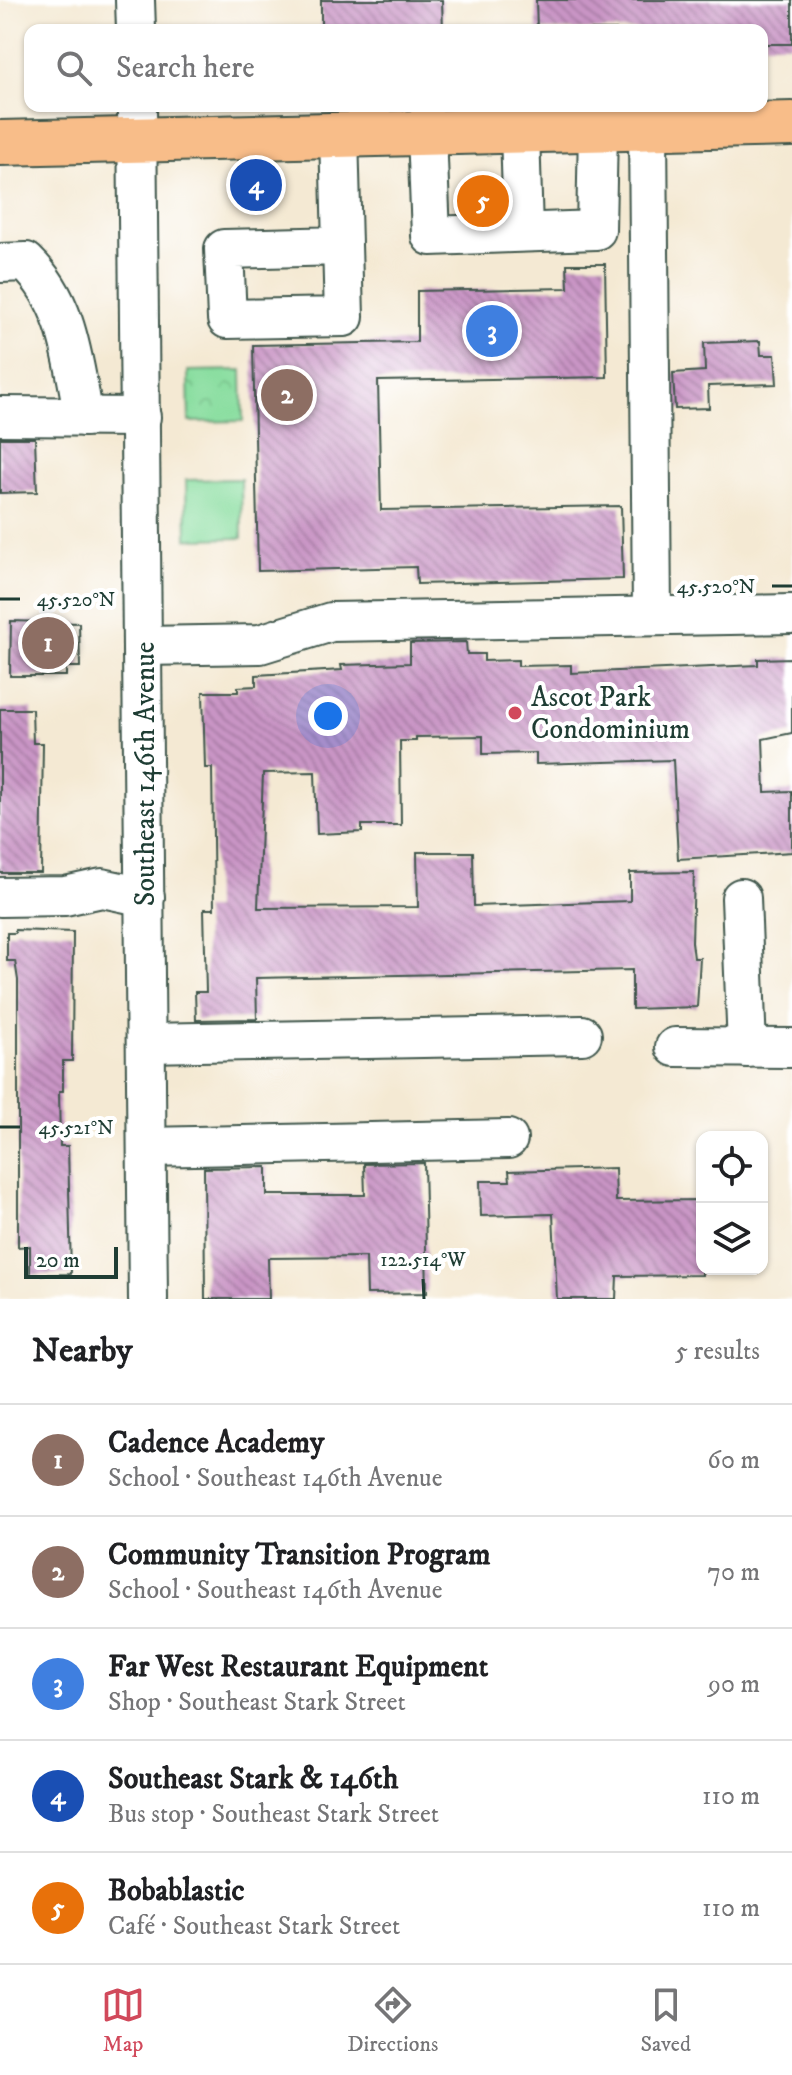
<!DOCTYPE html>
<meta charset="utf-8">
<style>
:root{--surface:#fff;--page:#f2f2f2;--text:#202124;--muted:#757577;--line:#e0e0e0;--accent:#d1495b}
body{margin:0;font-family:"IM FELL DW Pica",serif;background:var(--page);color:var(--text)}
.controls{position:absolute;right:24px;bottom:24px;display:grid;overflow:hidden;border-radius:16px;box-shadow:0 2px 6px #0004}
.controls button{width:72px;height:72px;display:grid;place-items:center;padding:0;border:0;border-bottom:2px solid var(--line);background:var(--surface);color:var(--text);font:40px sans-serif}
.scale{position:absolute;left:24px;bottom:20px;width:94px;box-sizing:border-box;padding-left:8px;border:4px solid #1f3d34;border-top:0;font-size:22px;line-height:28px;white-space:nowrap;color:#1f3d34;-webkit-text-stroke:6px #fff;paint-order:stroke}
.you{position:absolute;left:328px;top:716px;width:28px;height:28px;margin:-20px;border:6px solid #fff;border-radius:50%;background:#1a73e8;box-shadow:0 0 0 12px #1a73e833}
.badge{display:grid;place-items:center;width:52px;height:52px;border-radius:50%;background:var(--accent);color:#fff;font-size:26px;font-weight:700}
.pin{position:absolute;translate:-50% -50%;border:4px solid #fff;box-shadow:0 2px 8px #0006}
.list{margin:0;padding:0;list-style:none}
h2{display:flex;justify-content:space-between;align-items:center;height:104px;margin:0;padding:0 32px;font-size:34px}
h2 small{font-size:26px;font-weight:400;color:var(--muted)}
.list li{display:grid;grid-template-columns:52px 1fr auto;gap:24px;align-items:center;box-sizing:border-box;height:112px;padding:0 32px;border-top:2px solid var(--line)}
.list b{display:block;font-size:30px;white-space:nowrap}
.list p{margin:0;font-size:26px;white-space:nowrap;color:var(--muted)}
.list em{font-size:26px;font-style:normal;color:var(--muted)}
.icon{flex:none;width:44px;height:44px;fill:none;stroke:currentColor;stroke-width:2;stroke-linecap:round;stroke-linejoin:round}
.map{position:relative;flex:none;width:792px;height:1299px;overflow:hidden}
.search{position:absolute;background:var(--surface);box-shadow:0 2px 6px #0004;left:24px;right:24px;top:24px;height:88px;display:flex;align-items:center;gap:20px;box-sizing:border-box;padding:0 28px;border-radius:16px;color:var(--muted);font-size:30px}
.sheet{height:664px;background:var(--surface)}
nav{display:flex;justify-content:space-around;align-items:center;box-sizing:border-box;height:112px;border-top:2px solid var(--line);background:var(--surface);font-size:22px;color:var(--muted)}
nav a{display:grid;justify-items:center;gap:4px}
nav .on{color:var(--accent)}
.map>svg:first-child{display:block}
</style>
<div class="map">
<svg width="792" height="1299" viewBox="0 0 792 1299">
<defs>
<pattern id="park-crowns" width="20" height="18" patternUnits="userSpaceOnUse" patternTransform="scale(2)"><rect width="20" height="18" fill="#8adea0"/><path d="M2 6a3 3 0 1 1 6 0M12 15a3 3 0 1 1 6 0" fill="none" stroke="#77bf8a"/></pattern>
<pattern id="building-back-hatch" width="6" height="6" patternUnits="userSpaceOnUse" patternTransform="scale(2)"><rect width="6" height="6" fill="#c994c5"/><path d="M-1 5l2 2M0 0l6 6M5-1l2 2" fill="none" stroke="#a37aa1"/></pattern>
</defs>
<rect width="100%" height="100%" fill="#fff"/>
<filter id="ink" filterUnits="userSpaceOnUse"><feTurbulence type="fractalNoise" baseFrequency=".0125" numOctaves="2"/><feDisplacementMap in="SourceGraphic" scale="16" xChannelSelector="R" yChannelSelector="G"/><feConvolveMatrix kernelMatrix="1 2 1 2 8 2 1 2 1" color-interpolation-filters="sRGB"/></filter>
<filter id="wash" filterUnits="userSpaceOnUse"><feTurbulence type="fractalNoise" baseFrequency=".006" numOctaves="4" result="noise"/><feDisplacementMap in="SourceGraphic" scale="32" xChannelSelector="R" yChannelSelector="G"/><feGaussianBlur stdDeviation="1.8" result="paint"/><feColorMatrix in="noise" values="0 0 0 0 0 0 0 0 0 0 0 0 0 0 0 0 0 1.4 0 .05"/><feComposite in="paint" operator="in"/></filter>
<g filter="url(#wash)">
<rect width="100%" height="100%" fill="#f4e9d3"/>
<polygon fill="url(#park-crowns)" stroke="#548e6a" stroke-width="2" points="242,370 243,421 189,422 188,371"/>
<polygon fill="#8adea0" stroke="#548e6a" stroke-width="2" points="241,479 242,538 187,539 186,480"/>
<g id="blocks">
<g fill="url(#building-back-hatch)">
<polygon points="321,0 442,0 443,30 321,30"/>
<polygon points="536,0 792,0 792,44 766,44 765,30 537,30"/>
<polygon points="567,264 605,264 607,377 378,381 381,510 621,506 623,579 417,584 416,567 258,571 253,345 417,342 417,291 568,288"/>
<polygon points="760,341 761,355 775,355 777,384 708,386 709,408 675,409 673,373 705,371 704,343"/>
<polygon points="0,438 35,438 37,492 0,493"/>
<polygon points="11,621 79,623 80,667 66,667 66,676 10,676"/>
<polygon points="466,642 467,654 484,654 484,661 518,660 518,666 571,665 571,673 758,665 758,659 792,658 792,733 763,739 765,792 792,791 792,852 678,859 673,760 536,764 536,753 483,754 483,736 416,737 416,741 400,741 401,825 362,825 362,832 317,834 315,772 263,773 258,908 418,907 417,852 473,852 474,906 630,901 630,873 694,872 692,942 694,958 700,958 697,1007 632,1009 632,970 256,978 257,1019 196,1020 195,992 206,992 204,909 214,909 212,768 205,768 203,692 238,692 238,687 256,686 256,675 342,670 341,665 410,663 410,643"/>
<polygon points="0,709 32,709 33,743 43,743 41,873 0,873"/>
<polygon points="15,930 73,932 72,1061 63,1061 63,1091 59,1091 60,1146 68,1146 71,1274 30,1275 30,1246 18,1247 18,980 15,961 7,961 7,933 15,933"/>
<polygon points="424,1163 427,1293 367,1294 366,1257 268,1258 269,1299 205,1299 204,1168 267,1167 267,1195 365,1195 364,1164"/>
<polygon points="615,1168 616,1201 702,1200 702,1275 617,1276 616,1299 557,1299 553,1214 481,1216 480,1181 510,1181 509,1171"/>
</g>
</g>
</g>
<g filter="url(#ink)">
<use href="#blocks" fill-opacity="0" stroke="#3f574c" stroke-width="2"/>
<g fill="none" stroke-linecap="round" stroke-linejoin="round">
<defs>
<g id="minor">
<polyline points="135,0 136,30"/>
<polyline points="137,106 148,1299"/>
<polyline points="648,127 652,616"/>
<polyline points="520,131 523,231"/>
<polyline points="427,133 431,236 596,230 598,129"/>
<polyline points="339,135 344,317 227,319 224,249 342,246"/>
<path d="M 0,263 L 26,262 C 69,303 73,362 84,417"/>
<polyline points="0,416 141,417"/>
<polyline points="144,646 260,644 331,622 792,614"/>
<polyline points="0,897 65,896 102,888 145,897"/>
<polyline points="741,898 747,1048"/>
<polyline points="146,1043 582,1035"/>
<polyline points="675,1047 792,1048"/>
<polyline points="147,1147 508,1139"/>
</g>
<polyline id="major" points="0,143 792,124"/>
</defs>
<use href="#minor" stroke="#3f574c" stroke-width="42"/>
<use href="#major" stroke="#3f574c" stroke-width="48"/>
<use href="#minor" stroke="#fff" stroke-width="38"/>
<use href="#major" stroke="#f8bd89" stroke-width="44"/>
</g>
</g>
<path fill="none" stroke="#1f3d34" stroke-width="3" d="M 772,586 L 792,586M 0,599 L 20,599M 0,1127 L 20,1127M 423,1279 L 424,1299"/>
<circle fill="#d1495b" stroke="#fff" stroke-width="3" cx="515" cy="713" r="8"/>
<g text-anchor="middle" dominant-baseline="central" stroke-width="8" stroke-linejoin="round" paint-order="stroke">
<g font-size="28" fill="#1f3d34" stroke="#fff" text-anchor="start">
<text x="531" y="697">Ascot Park<tspan x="531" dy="32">Condominium</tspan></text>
</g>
<g font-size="28" fill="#1f3d34" stroke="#fff">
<text transform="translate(145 774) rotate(-90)">Southeast 146th Avenue</text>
</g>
</g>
<g font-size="20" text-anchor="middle" fill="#1f3d34" stroke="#fff" stroke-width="8" stroke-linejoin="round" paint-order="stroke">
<text x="716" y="593">45.520°N</text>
<text x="76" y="606">45.520°N</text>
<text x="76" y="1134">45.521°N</text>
<text x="423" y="1266">122.514°W</text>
</g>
</svg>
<div class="controls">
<button><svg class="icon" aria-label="locate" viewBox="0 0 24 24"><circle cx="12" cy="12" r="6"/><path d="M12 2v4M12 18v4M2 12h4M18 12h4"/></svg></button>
<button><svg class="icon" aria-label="layers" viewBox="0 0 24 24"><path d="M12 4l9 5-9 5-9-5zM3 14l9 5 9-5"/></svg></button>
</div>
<div class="scale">20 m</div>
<div class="you"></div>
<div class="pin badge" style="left:48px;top:643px;background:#8d6e63">1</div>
<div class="pin badge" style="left:287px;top:395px;background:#8d6e63">2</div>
<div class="pin badge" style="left:492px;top:331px;background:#3f7fe0">3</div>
<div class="pin badge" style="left:256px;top:185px;background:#1a4fb4">4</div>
<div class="pin badge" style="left:483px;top:201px;background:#e8710a">5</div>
<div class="search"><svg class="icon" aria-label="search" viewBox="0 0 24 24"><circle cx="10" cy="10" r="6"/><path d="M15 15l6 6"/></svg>Search here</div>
</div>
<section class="sheet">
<h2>Nearby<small>5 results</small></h2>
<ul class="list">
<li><span class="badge" style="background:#8d6e63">1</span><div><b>Cadence Academy</b><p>School · Southeast 146th Avenue</p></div><em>60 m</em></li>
<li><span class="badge" style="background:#8d6e63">2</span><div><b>Community Transition Program</b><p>School · Southeast 146th Avenue</p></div><em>70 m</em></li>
<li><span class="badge" style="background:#3f7fe0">3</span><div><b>Far West Restaurant Equipment</b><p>Shop · Southeast Stark Street</p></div><em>90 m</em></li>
<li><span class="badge" style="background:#1a4fb4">4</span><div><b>Southeast Stark &amp; 146th</b><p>Bus stop · Southeast Stark Street</p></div><em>110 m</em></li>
<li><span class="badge" style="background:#e8710a">5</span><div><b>Bobablastic</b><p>Café · Southeast Stark Street</p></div><em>110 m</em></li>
</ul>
</section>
<nav>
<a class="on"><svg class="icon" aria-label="map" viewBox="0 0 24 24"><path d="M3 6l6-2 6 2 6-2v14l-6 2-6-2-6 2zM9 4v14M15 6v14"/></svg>Map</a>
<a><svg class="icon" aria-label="directions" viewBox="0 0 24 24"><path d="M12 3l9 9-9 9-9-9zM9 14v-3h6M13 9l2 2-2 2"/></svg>Directions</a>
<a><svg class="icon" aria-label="saved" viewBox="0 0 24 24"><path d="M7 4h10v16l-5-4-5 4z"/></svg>Saved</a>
</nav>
